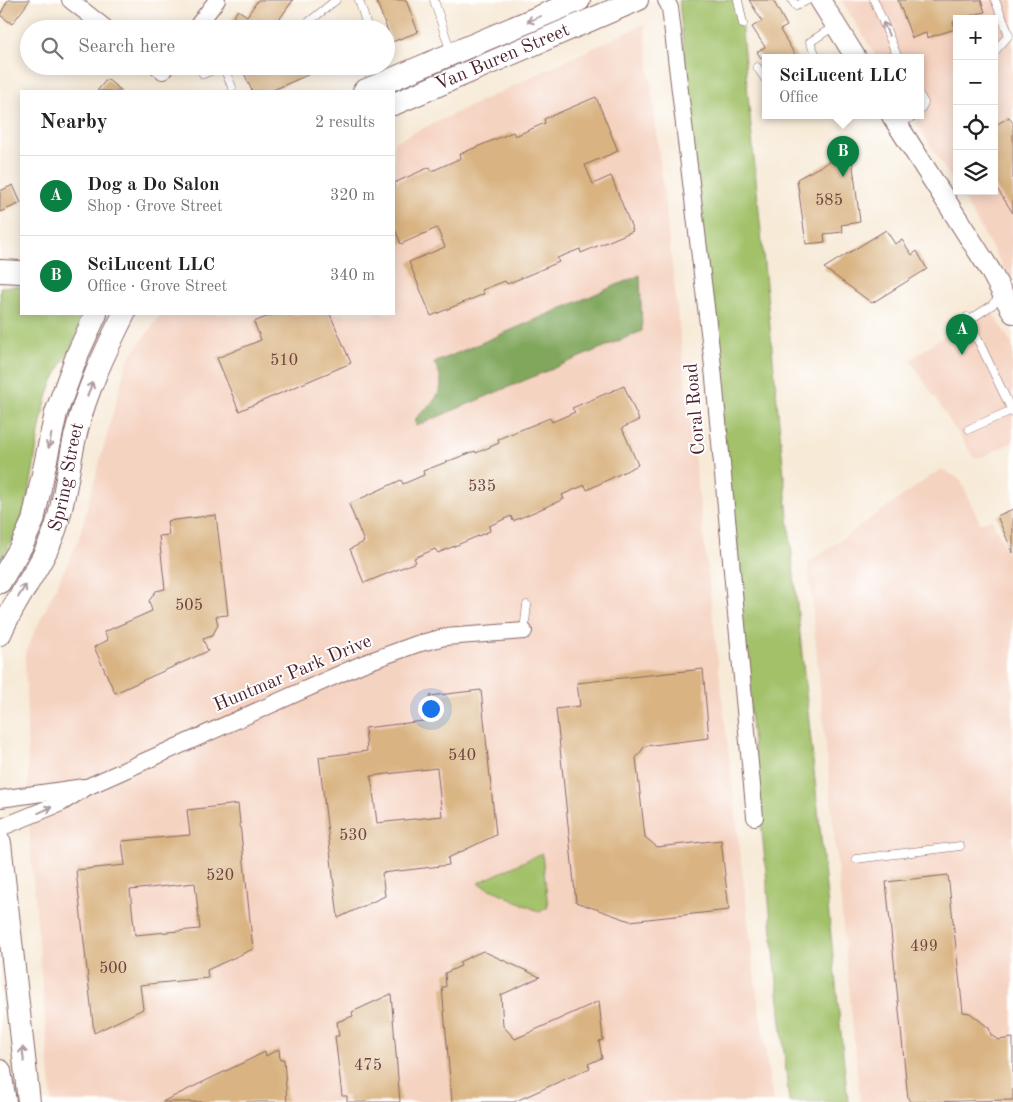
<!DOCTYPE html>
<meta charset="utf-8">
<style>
:root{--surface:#fff;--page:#f2f2f2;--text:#222;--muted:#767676;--line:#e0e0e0;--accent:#0b8043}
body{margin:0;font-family:"Old Standard TT",serif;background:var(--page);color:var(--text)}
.controls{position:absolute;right:15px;top:15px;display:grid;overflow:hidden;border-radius:0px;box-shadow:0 2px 12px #0003}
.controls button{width:45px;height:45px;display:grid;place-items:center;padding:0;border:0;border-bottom:1px solid var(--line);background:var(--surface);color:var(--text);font:25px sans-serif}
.you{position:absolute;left:430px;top:708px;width:18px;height:18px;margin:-12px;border:4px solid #fff;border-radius:50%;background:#1a73e8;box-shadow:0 0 0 8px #1a73e833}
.badge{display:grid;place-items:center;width:32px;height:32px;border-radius:50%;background:var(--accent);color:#fff;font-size:16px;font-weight:700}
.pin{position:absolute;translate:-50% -41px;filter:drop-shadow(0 1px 2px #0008)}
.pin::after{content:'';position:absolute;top:26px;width:18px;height:15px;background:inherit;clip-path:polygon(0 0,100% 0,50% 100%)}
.popup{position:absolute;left:762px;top:54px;width:162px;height:65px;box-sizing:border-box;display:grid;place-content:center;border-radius:0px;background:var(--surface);filter:drop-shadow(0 1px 4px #0005);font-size:16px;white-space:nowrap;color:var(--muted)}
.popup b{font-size:19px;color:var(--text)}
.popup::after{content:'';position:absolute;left:50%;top:100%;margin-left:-10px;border:10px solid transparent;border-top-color:var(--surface)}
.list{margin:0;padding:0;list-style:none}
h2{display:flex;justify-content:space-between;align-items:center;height:65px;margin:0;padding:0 20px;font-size:21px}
h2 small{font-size:16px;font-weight:400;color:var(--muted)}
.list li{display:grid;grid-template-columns:32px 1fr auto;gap:15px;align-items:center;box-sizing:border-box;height:80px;padding:0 20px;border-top:1px solid var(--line)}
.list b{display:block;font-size:19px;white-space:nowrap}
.list p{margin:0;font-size:16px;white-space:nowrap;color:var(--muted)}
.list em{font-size:16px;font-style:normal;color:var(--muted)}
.icon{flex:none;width:28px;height:28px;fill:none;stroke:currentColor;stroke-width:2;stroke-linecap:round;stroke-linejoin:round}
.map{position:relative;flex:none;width:1013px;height:1102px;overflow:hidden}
.search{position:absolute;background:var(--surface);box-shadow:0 2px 12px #0003;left:20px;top:20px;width:375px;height:55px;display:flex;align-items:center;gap:12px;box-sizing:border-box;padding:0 18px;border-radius:28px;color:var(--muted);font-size:19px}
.panel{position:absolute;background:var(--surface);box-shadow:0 2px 12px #0003;left:20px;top:90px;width:375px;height:225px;border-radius:0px}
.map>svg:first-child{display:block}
</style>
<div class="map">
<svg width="1013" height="1102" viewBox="0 0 1013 1102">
<rect width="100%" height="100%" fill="#fff"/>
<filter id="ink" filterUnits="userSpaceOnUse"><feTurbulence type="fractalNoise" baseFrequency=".02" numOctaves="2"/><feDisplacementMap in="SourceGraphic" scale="10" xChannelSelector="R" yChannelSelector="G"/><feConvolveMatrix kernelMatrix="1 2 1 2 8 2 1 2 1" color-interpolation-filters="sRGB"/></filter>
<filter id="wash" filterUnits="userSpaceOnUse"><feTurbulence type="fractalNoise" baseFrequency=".0096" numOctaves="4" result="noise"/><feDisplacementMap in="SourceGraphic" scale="20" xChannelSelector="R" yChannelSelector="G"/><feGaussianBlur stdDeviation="1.12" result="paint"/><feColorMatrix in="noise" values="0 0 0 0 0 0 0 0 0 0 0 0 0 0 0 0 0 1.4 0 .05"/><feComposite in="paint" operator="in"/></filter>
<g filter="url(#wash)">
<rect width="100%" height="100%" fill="#f7ead7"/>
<g fill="#f5d3c1">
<polygon points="841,0 1013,0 1013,284 959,191 994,191 994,19 957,19 957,188 912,116 920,116 920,58 877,58"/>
<polygon points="644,24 755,979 773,1102 52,1102 30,842 25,652 78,541 127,361 161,314 394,314 394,142"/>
<polygon points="988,305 1013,346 1013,442 984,456 974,458 910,360"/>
<polygon points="941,469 960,479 980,523 992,519 1013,564 1013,1102 860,1102 808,563"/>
</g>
<g fill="#a2c169" stroke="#76704a">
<polygon points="679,0 739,0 788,517 848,1102 789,1102"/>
<path d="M 21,286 L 21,314 L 80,314 C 82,334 58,367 50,388 C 29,450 40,503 0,560 L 0,287 Z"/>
<polygon points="542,853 548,907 540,912 478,883"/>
</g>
<path fill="#81a75d" stroke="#666344" d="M 640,275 L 642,331 L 416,426 L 416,418 C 434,402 451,389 434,363 Z"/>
<g id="blocks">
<g fill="#d9b381" fill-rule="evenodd">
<polygon points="8,0 30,0 12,24 0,15"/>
<polygon points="258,0 293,0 276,24 267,18 259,29 226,29 238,10 247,16"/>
<polygon points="376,0 406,0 418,32 392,42"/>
<polygon points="749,0 773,0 787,26 780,30 797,58 761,58 757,52 765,47 752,27 762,21"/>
<polygon points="898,0 981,0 985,12 957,19 953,22 955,29 927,38 926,33 912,38"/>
<polygon points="260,66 328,66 271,91 252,91 244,73"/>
<polygon points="107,79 122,91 97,91"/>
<polygon points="596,97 618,151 585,165 593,184 611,176 633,231 581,253 580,249 557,258 559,262 507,284 505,281 482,290 484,294 431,316 409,262 445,247 437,228 401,244 394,227 394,183 430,167 432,171 461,158 460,154 513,132 515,136 545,123 544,119"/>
<polygon points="1009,117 1013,123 1013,213 994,184 994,126"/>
<polygon points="851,150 860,222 841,225 843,232 824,234 825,242 806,244 797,179"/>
<polygon points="13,185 21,203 0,212 0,191"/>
<polygon points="886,230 895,244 902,240 912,255 917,251 927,269 872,303 824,268"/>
<polygon points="274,314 330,314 351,363 239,411 217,358 261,340 254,322"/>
<polygon points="624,386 639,420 622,428 638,465 587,490 585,485 562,495 564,499 513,521 511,516 489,526 490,531 438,553 435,549 414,558 416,562 364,583 350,549 364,542 349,504 401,480 403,484 424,475 423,471 475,451 476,453 499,443 498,439 550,418 552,422 575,412 572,408"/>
<polygon points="1013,509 1013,553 997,516"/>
<polygon points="216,515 228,615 216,616 218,625 212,636 203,639 208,651 115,693 94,647 108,640 104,632 152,611 149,601 156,591 165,589 159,536 169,535 167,521"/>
<polygon points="703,669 709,738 645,746 636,758 645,837 657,847 721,840 729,910 630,921 576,902 556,709 580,706 577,683"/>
<path d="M 481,690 L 496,835 L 448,858 L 449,865 L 382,873 L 385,896 L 338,918 L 319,757 L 367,751 L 365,728 L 432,720 L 430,696 ZM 437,768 L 442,816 L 377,823 L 371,776 Z"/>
<path d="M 238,804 L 253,949 L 207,970 L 208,978 L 140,985 L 143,1009 L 94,1033 L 76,870 L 125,865 L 122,841 L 190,835 L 187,810 ZM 195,883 L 200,929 L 135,935 L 130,890 Z"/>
<polygon points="948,875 963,1012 970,1013 989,1028 991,1035 998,1040 1013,1038 1013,1100 911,1102 908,1099 886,882"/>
<polygon points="483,951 540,977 501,995 503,1026 515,1039 599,1001 603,1040 599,1041 602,1058 588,1064 590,1068 514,1102 452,1102 442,987 446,987 445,973 461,966 459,962"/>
<polygon points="391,994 400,1102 347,1102 347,1096 342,1096 335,1036 339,1036 337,1022 353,1016 352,1012"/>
<polygon points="279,1049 280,1060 284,1059 287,1102 162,1102 265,1052 266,1056"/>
</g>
</g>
</g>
<g filter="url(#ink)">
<use href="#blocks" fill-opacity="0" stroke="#876667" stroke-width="1"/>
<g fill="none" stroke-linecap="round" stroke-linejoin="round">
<defs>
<g id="service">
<polyline points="359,0 368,29"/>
<polyline points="434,0 451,53"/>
<polyline points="738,0 743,24"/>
<polyline points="792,0 796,6 808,0"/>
<polyline points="874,0 898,58"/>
<polyline points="300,29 336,0"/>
<polyline points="994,52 1009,35 995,0"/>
<polyline points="817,58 810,42 836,25"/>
<polyline points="223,66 232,87"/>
<polyline points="757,67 766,80"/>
<polyline points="203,74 222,66"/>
<polyline points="920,96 924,103 920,110"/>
<polyline points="900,125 913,116"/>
<polyline points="967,317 1013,413"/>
<polyline points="968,321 992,305 1001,295"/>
<polyline points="969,429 1012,410"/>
<polyline points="524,631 527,605"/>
<polyline points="856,859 960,846"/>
</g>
<g id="minor">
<polyline points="70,0 107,29"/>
<polyline points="666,0 670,8 712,357 755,817"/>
<polyline points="195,29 217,0"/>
<polyline points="157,66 163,71 166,66"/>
<polyline points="0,799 84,787"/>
<polyline points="0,828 61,803 87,787 362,664 417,644 445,637 524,631"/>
</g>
<g id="tertiary">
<polyline points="820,0 856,58"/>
<polyline points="892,116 990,270 1013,313"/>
</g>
<g id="secondary">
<polyline points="364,91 579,0"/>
<path id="s1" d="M 394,104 L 637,0"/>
<polyline points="0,271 21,272"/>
<polyline points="0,582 22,545 33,521 56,413 78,353 96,314"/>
<path id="s2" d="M 0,634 C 15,598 42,567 55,530 C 66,498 68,465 76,433 C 86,391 105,352 124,314"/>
<polyline points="0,843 29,1102"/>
<polyline points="0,1071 5,1102"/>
</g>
</defs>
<use href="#service" stroke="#876667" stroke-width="9"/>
<use href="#minor" stroke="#876667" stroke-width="18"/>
<use href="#tertiary" stroke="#876667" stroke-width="22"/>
<use href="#secondary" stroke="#876667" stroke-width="24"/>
<use href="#service" stroke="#fff" stroke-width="8"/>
<use href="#minor" stroke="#fff" stroke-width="16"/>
<use href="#tertiary" stroke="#fff" stroke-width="20"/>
<use href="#secondary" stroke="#fff" stroke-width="22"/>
</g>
<defs><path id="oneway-shaft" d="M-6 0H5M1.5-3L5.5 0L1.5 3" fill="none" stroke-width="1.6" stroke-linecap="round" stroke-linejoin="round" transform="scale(1.25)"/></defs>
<g stroke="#ae9aa0">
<use href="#oneway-shaft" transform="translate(534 19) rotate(157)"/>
<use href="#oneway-shaft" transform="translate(886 29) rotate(-114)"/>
<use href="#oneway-shaft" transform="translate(90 389) rotate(-69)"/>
<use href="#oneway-shaft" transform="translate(50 441) rotate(101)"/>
<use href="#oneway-shaft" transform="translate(22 591) rotate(-58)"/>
<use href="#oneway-shaft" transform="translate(45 810) rotate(-24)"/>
<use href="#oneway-shaft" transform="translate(23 1054) rotate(-96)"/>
</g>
</g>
<g text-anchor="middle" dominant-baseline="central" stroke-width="4" stroke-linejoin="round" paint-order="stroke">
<g font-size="16" fill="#6e4440">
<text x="829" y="201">585</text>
<text x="284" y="361">510</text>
<text x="482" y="487">535</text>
<text x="189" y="606">505</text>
<text x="462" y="756">540</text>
<text x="353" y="836">530</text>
<text x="220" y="876">520</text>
<text x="924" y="947">499</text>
<text x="113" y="969">500</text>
<text x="368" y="1066">475</text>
</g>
<g font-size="19" fill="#4a1f2b" stroke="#fff">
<text stroke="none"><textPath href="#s1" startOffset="118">Van Buren Street</textPath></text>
<text transform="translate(696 409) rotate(-95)">Coral Road</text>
<text stroke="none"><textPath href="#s2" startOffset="172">Spring Street</textPath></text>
<text transform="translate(293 674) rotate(-23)">Huntmar Park Drive</text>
</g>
</g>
</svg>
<div class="controls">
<button>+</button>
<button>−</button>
<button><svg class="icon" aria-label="locate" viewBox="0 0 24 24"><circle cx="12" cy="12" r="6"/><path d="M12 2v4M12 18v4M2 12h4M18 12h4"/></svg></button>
<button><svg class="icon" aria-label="layers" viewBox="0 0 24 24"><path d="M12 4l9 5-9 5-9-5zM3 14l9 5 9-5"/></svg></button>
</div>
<div class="you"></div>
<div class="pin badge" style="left:962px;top:355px">A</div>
<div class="pin badge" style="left:843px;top:177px">B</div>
<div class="popup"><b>SciLucent LLC</b>Office</div>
<div class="search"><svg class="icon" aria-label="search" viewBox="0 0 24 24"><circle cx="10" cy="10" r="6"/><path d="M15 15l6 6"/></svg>Search here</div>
<section class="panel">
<h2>Nearby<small>2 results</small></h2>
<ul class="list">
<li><span class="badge">A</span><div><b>Dog a Do Salon</b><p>Shop · Grove Street</p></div><em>320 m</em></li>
<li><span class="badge">B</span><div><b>SciLucent LLC</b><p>Office · Grove Street</p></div><em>340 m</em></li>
</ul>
</section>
</div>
